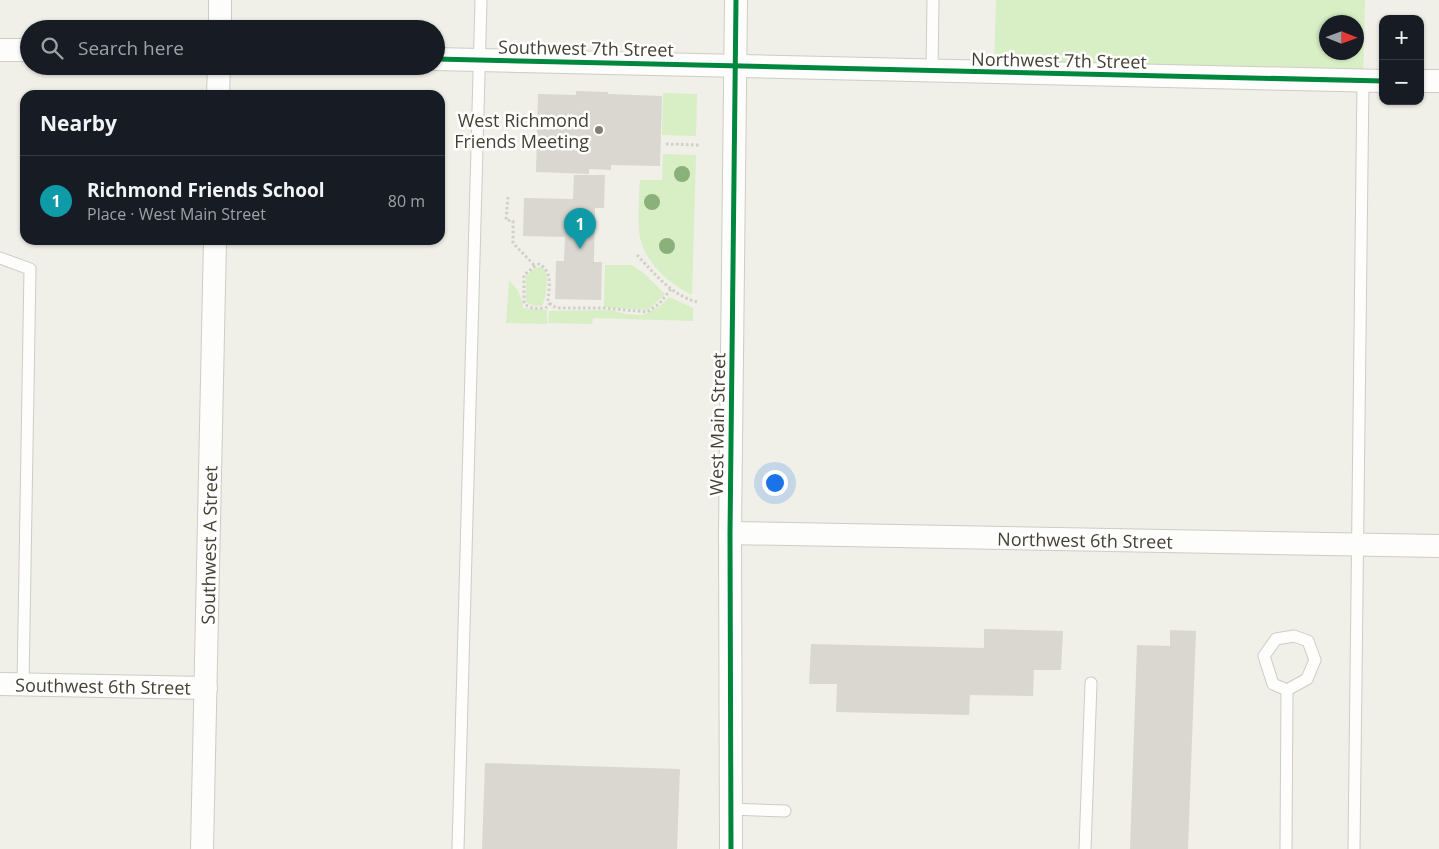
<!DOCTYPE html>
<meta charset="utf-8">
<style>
:root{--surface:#171b24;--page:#242831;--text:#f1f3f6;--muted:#9ea1a6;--line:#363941;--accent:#0f766e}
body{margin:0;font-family:"Open Sans",sans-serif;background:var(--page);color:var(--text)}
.controls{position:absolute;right:15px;top:15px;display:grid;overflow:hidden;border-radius:10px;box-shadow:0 1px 4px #0004}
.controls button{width:45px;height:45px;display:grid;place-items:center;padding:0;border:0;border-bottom:1px solid var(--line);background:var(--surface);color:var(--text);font:25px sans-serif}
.compass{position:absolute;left:1319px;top:15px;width:45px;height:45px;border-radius:50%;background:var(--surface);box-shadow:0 1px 4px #0004;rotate:91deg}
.you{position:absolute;left:774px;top:482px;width:18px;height:18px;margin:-12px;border:4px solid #fff;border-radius:50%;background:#1a73e8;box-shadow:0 0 0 8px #1a73e833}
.badge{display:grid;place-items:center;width:32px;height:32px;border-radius:50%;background:var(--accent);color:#fff;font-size:16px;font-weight:700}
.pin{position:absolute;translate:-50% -41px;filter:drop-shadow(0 1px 2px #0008)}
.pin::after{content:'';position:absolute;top:26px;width:18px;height:15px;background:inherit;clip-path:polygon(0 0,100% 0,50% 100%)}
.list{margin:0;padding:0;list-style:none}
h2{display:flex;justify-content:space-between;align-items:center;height:65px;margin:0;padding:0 20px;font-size:21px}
h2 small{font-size:16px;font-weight:400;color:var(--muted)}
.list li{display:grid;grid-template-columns:32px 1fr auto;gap:15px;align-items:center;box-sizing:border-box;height:90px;padding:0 20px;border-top:1px solid var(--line)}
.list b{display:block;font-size:19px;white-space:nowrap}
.list p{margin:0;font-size:16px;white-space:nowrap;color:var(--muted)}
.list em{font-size:16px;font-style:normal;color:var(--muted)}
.icon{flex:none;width:28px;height:28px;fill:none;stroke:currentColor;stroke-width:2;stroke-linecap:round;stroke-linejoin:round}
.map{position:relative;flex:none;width:1439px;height:849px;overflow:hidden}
.search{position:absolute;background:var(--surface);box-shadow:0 1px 4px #0004;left:20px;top:20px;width:425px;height:55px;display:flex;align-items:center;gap:12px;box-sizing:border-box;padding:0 18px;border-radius:28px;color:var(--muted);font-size:19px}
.panel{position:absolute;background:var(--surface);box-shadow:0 1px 4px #0004;left:20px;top:90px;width:425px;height:155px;border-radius:15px}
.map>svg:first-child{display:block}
</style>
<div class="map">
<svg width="1439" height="849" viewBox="0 0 1439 849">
<rect width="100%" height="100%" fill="#f0efe8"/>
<g fill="#d8eec5" fill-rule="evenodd">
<path d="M 996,0 L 1365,0 L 1363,80 L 994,72 ZM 1326,22 L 1356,22 L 1356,52 L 1326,52 Z"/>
<polygon points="663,93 697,94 696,136 662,135"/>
<path d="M 663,154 L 696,155 L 692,295 C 667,283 642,260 639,231 C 638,214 639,197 640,180 L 662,180 Z"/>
<polygon points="605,265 632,265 646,275 665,294 648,310 604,307"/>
<path d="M 540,267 C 544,269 545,268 546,273 C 548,279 546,301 542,306 L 534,306 L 526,302 L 526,276 L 534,268 Z"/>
<path d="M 509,281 C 519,289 521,296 523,308 L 547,310 L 547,324 L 506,323 Z"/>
<polygon points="669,297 693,308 693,321 593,318 592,324 548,323 549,311 611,310 626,314 643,315 659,307"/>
</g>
<g fill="#d9d7d0">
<polygon points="576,91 608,92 608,94 662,96 660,166 611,165 611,170 589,169 589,174 536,172 538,94 576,95"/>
<polygon points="574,175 605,175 604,208 595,208 594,262 602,262 601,300 555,299 556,261 564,261 565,237 523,236 524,198 573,199"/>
<polygon points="984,629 1063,631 1061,670 1034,670 1033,696 970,695 969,715 836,712 837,684 809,684 811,644 984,648"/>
<polygon points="1170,630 1196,631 1188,849 1130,849 1137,645 1170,646"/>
<polygon points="485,763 680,769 677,849 482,849"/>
</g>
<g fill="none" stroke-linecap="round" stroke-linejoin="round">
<defs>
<g id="service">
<polyline points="932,71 933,0"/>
<polyline points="0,258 30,269 23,685"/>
<polygon points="1294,636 1308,641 1315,660 1307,679 1287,690 1273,684 1264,656 1276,639"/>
<polyline points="730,809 785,811"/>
<polyline points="458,849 481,0"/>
<polyline points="1085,849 1091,683"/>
<polyline points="1286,849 1287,690"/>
<polyline points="1354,849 1363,80"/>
</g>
<g id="minor">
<polyline points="220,29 220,0"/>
<polyline points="0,50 29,50"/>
<polyline points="436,59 1383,81"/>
<polyline points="1420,81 1439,81"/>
<polyline points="218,95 219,66"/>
<polyline points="730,533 1439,546"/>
<polyline points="0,684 206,688"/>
<polyline points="202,849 215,240"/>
<polyline points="731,849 730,533 736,0"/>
</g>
</defs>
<use href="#service" stroke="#ceccc5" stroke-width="13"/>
<use href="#minor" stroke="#ceccc5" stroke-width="24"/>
<g stroke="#d1cfc9" stroke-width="3" stroke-dasharray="2.5 2.5" stroke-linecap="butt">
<polyline points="666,144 700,145"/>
<polyline points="508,197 506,220 513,221 513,243 535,266"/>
<path d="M 637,255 C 655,274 671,295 697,302"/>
<path d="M 550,303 L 548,307 C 539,309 531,310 524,303 L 524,275 L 535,266 L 539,264 C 553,271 549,288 548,301 C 551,305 554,307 558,308 L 606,308 L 647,312 L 659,304 L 671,289"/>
</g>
<use href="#service" stroke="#fdfdfc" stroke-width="11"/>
<use href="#minor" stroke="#fdfdfc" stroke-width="22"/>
<defs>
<g id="cycleway">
<polyline points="436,59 1383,81"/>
<polyline points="731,849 730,533 736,0"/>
</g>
</defs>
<use href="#cycleway" stroke="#fff" stroke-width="8"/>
<use href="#cycleway" stroke="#00873e" stroke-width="5"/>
</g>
<g fill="#8bb17b">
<circle cx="682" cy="174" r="8"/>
<circle cx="652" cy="202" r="8"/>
<circle cx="667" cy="246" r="8"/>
</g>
<circle fill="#827e72" stroke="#fff" stroke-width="2" cx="599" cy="130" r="5"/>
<g text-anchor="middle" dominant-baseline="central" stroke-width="5" stroke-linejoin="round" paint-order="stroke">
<g font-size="18" fill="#464133" stroke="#fff">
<text transform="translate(586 48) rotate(1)">Southwest 7th Street</text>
<text transform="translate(1059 60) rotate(1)">Northwest 7th Street</text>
<text transform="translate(717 424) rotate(-89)">West Main Street</text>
<text transform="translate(1085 540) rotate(1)">Northwest 6th Street</text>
<text transform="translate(209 545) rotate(-89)">Southwest A Street</text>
<text transform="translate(103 686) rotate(1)">Southwest 6th Street</text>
</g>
<g font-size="18" fill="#464133" stroke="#fff" text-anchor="end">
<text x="589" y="120">West Richmond<tspan x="589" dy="21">Friends Meeting</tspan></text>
</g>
</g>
</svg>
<div class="controls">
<button>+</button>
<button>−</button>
</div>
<svg class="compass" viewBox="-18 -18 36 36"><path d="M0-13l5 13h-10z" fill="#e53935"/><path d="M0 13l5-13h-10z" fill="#9ea1a6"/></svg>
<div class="you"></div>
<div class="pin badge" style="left:580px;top:249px;background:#0f9aa8">1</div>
<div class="search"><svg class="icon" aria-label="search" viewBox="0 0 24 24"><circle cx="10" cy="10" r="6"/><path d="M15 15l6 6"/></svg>Search here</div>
<section class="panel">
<h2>Nearby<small></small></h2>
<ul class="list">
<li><span class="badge" style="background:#0f9aa8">1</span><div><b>Richmond Friends School</b><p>Place · West Main Street</p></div><em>80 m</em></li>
</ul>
</section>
</div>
